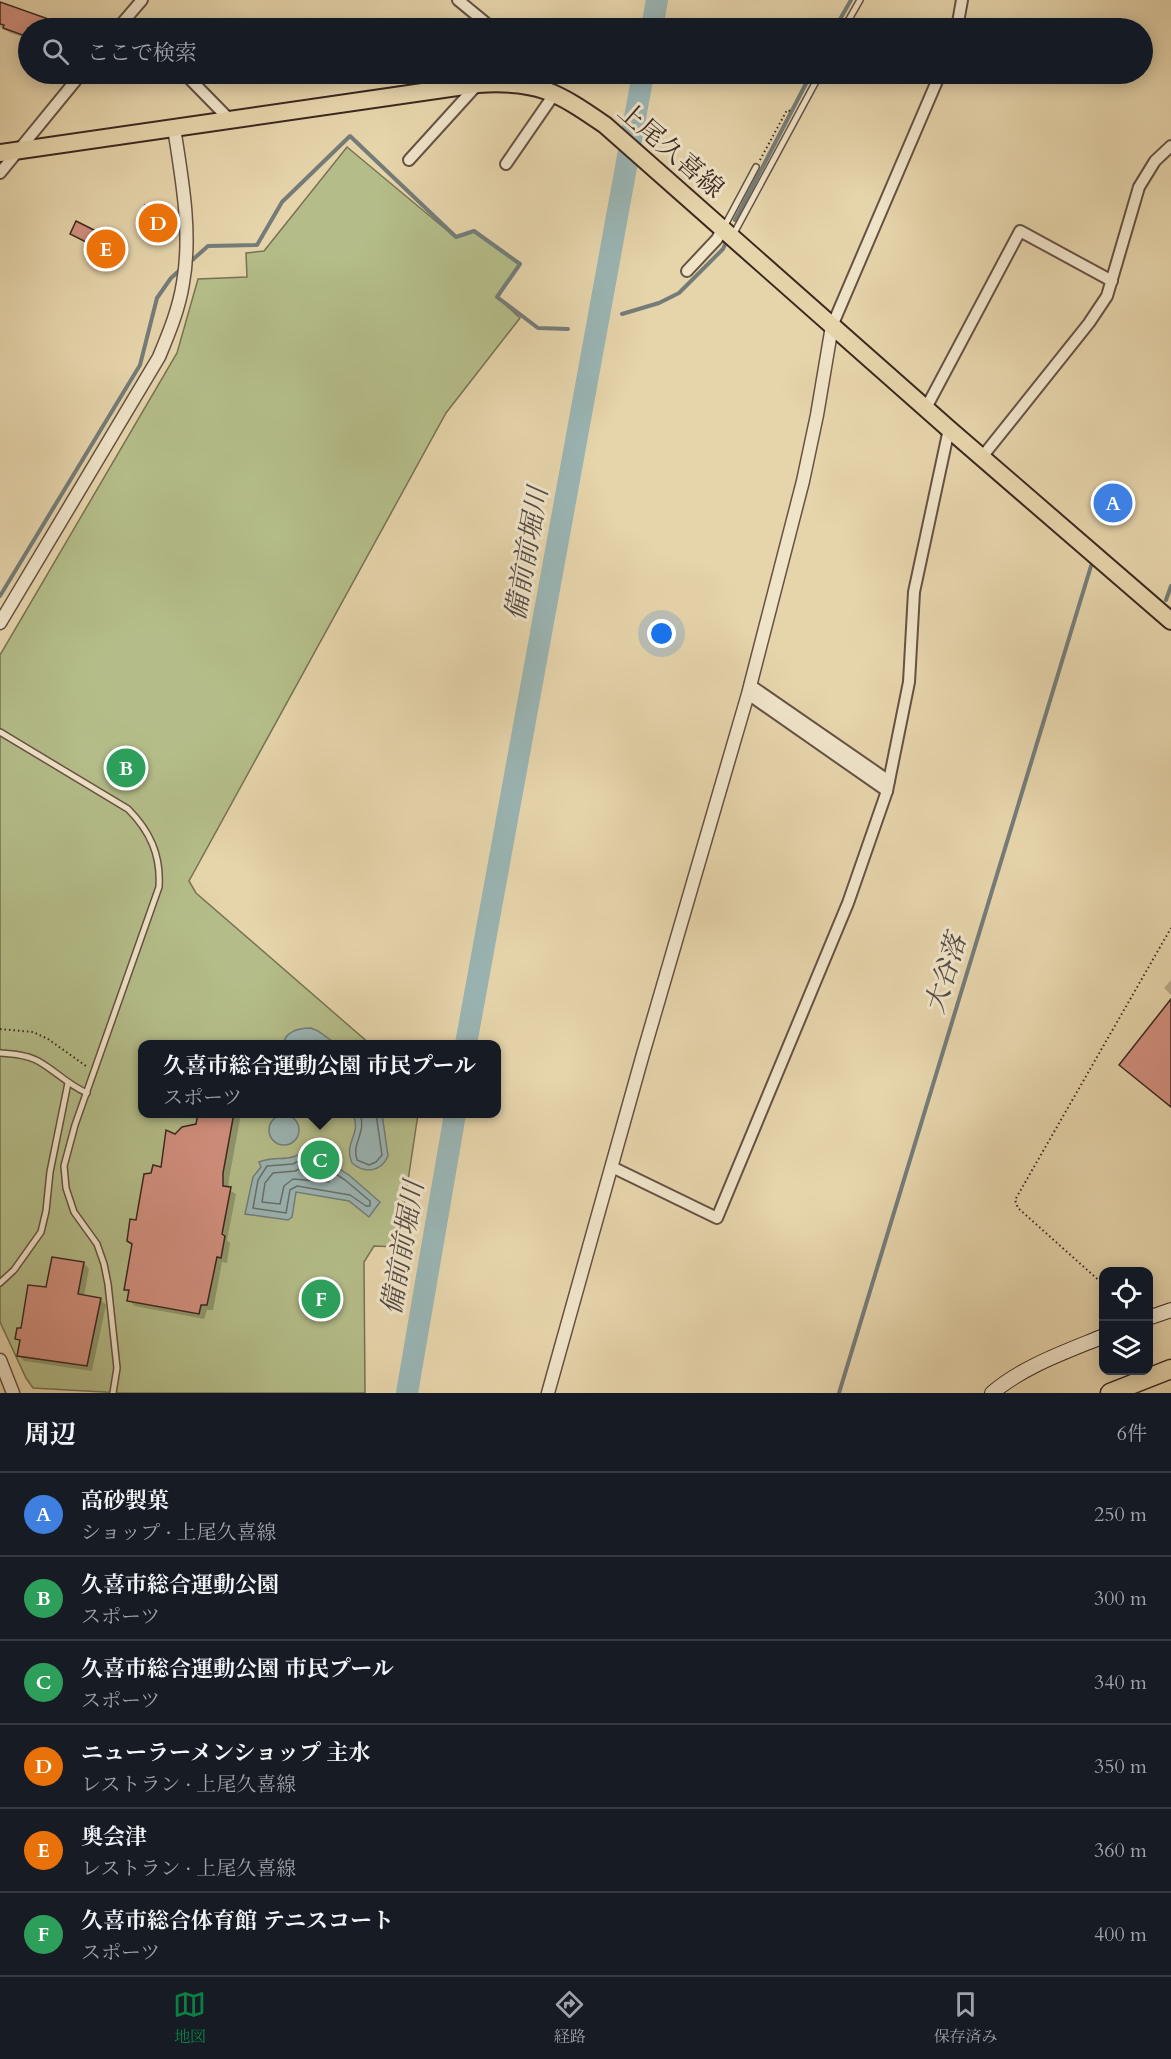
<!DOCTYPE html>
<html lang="ja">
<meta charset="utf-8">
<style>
:root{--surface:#171b24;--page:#20242c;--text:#f1f3f6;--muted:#9ea1a6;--line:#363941;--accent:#0b8043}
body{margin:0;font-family:Cardo,"Noto Serif JP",serif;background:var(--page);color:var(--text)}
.controls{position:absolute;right:18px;bottom:18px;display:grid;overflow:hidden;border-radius:12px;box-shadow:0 3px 15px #0003}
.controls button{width:54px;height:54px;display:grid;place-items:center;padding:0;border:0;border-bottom:2px solid var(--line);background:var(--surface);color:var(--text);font:30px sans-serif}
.you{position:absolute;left:662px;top:634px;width:21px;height:21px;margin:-15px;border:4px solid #fff;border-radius:50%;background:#1a73e8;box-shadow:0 0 0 9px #1a73e833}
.badge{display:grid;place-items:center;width:39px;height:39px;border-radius:50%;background:var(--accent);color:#fff;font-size:20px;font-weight:700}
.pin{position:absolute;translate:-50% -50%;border:3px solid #fff;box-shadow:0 2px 6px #0006}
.popup{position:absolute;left:138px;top:1040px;width:363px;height:78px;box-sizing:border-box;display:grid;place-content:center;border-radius:12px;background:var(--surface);filter:drop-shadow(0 2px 4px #0005);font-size:20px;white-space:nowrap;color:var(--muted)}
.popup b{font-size:22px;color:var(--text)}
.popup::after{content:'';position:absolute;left:50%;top:100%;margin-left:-12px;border:12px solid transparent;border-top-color:var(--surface)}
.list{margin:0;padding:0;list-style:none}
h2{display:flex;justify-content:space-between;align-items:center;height:78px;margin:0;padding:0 24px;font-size:26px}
h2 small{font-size:20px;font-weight:400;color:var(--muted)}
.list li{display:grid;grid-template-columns:39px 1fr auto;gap:18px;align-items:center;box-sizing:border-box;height:84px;padding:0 24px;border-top:2px solid var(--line)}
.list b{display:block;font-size:22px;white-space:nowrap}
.list p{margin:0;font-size:20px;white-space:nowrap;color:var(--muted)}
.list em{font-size:20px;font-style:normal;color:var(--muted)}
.icon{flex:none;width:33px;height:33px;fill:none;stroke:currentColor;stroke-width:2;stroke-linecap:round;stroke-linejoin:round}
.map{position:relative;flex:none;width:1171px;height:1393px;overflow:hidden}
.search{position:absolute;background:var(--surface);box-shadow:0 3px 15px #0003;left:18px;right:18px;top:18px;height:66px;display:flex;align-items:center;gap:15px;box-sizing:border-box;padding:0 21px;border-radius:33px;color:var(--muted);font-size:22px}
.sheet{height:582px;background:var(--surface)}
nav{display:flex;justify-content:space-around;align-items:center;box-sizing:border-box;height:84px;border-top:2px solid var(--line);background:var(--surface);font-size:16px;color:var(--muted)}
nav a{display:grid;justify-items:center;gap:3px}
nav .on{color:var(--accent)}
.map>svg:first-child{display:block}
</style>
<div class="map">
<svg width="1171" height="1393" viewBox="0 0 1171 1393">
<rect width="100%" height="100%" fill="#e6d4ab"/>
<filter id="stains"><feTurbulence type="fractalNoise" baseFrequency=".00333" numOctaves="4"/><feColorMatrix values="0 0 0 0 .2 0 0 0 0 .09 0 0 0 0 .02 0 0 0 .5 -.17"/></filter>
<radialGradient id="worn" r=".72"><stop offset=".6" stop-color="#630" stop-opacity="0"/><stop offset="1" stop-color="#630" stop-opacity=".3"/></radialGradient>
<polygon fill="#b4bd89" stroke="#787254" stroke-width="1.5" points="347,147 455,237 474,231 520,264 497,297 520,318 446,413 189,881 196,893 370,1044 143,1044 143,1114 418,1114 398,1247 374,1246 364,1262 365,1393 121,1393 33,1388 26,1378 0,1322 0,655 177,353 198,279 247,277 246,253 264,251"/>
<g fill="#9ab5b4" stroke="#747c79" stroke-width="1.5">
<path d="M 311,1028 L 318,1031 L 336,1044 L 283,1044 C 286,1031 298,1028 311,1028 Z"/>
<path d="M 353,1114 L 382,1114 L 388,1156 C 381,1172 365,1174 352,1163 C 343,1141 362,1136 353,1114 Z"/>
<circle cx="284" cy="1130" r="15"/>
<path d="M 308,1148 L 349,1175 L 380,1202 L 369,1217 L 349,1201 L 296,1192 L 292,1217 L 288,1220 L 245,1214 L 253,1177 L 261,1167 L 259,1162 C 280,1154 288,1165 308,1148 Z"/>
</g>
<g fill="#0003">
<polygon points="0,4 71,28 28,28 28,39 10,33 0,27"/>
<polygon points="140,218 171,220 173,223 167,234"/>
<polygon points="77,223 117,244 121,248 110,271 88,258 93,247 72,234"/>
<polygon points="1171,980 1171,995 1164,988"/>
<polygon points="200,1114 241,1114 229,1179 228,1189 236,1194 227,1240 230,1243 227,1263 222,1262 213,1310 207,1310 204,1319 135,1306 129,1300 130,1294 125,1290 133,1246 128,1241 176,1136 198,1125"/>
<polygon points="84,1263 89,1269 84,1296 100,1299 106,1305 92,1371 24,1361 19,1355 21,1343 17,1338 47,1289"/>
</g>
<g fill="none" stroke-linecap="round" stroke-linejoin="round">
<g stroke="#6a6e6a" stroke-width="1.5">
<path d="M 360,1114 C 367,1133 351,1143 357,1160 L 369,1165 L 376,1162 L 382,1155 L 376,1114"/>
<polygon points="308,1156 345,1180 370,1201 370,1206 366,1206 350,1195 297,1186 290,1190 286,1213 253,1208 258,1180 267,1166 293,1164"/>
<polygon points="309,1165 328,1178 329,1182 293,1179 284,1186 280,1204 262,1202 265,1183 273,1173 295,1171"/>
</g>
<g stroke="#747c79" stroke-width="4">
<polyline points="835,28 851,0"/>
<polyline points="735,220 811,74"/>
<polyline points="189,263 208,246 257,245 282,202 350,136 456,237 474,231 520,264 497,297 538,328 568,329"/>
<polyline points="622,314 659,303 679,293 723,249 727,240"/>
<polyline points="0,596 140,365 157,298 171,278 181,269"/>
<polyline points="1166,600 1171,586"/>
<polyline points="839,1393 1091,566"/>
</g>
<g stroke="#9ab5b4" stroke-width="22">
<polyline points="652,28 657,0"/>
<polyline points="466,1044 643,74"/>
<polyline points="407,1393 455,1114"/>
</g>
</g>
<g fill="#d2907f" stroke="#3b2720" stroke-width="1.5">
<polygon points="0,2 71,27 71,28 28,28 28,37 3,28 4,25 0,24"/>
<polygon points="145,205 172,219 164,232 138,218"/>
<polygon points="76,221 118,242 105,268 86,258 92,245 70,234"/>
<polygon points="1171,999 1171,1107 1119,1065"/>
<polygon points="198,1113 234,1113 223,1173 223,1186 231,1187 222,1234 225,1236 221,1258 217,1257 207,1305 201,1305 199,1314 127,1301 129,1290 124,1290 132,1244 127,1241 130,1219 136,1220 144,1174 151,1173 153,1165 161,1167 166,1130 175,1134 182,1127 196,1124"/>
<polygon points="52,1257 84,1262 78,1294 101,1298 87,1366 17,1356 20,1340 15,1339 17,1328 21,1328 28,1285 46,1287"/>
</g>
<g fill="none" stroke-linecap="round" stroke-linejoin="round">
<defs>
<g id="service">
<polyline points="844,28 860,0"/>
<polyline points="724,227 756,167"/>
<polyline points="733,235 820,74"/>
<path d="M 0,732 L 128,809 C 150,831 161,855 159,887 L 75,1125 L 64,1166 L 66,1188 L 74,1212 L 97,1244 L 104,1264 L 108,1284 L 117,1368 L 113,1393"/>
<path d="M 0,1053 C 13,1054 27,1055 38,1061 C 56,1071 68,1085 87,1093"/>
<polyline points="0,1283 14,1270 41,1232 46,1211 50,1172 68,1083"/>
</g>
<g id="minor">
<polyline points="458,0 492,28"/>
<polyline points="118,28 142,0"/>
<polyline points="957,28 962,0"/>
<polyline points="185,74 230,120"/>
<polyline points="530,74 541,88"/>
<polyline points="409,160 478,84"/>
<polyline points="506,164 555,93"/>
<polyline points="0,173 81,74"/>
<polyline points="687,271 717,239 723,228"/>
<polyline points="832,326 940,74"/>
<polyline points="926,408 1020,231 1112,281"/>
<polyline points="982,457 1089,323 1107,296 1139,187 1155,161 1171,146"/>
<polyline points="750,685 889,781"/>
<polyline points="748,694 887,791"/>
<polyline points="612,1167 717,1218 848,903 887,791 909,682 914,592 949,429"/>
</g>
<g id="tertiary">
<path d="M 0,623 L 159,357 C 169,333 179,309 183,283 C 192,233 182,179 174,128"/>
<polyline points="0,1360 13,1393"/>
<polyline points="548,1393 643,1054 748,694 803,481 817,415 832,326"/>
</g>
<g id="secondary">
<polyline points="1148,1318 1171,1310"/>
<path d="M 992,1393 C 1024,1366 1065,1352 1104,1336"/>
</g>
<path id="primary" d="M 0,153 L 478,84 C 538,80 557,92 605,125 L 949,429 L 1171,621"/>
<polyline id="motorway" points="1110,1393 1171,1369"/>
</defs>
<use href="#service" stroke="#665243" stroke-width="8"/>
<use href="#minor" stroke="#665243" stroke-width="14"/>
<use href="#tertiary" stroke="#665243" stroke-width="15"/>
<use href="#secondary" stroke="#3b2720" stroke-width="16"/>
<use href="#primary" stroke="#3b2720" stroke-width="20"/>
<use href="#motorway" stroke="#3b2720" stroke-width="21"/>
<g stroke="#3b2720" stroke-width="2" stroke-dasharray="1.5 3" stroke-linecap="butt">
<polyline points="760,160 787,110 790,111"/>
<polyline points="0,1029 33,1032 48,1039 86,1066"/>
<polyline points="1104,1285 1018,1208 1015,1200 1171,928"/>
</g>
<use href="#service" stroke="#efe3c8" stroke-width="5"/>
<use href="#minor" stroke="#efe3c8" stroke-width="10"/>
<use href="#tertiary" stroke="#efe3c8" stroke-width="12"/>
<use href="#secondary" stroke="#efe3c8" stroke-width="14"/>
<use href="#primary" stroke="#e6d4ab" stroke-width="16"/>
<use href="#motorway" stroke="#e6d4ab" stroke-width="18"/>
</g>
<g text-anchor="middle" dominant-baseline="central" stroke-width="6" stroke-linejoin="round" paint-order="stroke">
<g font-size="26" fill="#3b2720" stroke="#efe3c8">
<text transform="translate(671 150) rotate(41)">上尾久喜線</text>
</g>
<g font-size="27" font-style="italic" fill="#534a45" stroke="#efe3c8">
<text transform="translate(527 554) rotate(-80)">備前前堀川</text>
<text transform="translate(946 974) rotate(-73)">大谷落</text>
<text transform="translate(403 1248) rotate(-80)">備前前堀川</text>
</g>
</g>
<rect width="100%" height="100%" filter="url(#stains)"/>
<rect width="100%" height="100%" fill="url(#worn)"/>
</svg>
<div class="controls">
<button><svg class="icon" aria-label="locate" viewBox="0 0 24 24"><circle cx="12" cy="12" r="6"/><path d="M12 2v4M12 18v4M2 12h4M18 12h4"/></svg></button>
<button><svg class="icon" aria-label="layers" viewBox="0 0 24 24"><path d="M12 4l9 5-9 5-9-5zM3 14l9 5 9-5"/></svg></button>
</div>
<div class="you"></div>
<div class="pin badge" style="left:1113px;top:503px;background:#3f7fe0">A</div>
<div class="pin badge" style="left:126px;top:768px;background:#2e9e5b">B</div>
<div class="pin badge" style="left:320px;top:1160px;background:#2e9e5b">C</div>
<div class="popup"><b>久喜市総合運動公園 市民プール</b>スポーツ</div>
<div class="pin badge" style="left:158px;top:223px;background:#e8710a">D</div>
<div class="pin badge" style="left:106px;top:249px;background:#e8710a">E</div>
<div class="pin badge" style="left:321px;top:1299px;background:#2e9e5b">F</div>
<div class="search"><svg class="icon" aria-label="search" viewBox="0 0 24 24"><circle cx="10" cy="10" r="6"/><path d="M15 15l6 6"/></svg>ここで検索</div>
</div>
<section class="sheet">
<h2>周辺<small>6件</small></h2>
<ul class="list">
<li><span class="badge" style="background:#3f7fe0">A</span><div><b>高砂製菓</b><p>ショップ · 上尾久喜線</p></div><em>250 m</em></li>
<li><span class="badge" style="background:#2e9e5b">B</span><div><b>久喜市総合運動公園</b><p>スポーツ</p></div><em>300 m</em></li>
<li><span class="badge" style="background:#2e9e5b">C</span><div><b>久喜市総合運動公園 市民プール</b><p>スポーツ</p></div><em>340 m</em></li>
<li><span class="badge" style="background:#e8710a">D</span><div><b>ニューラーメンショップ 主水</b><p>レストラン · 上尾久喜線</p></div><em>350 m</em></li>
<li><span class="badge" style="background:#e8710a">E</span><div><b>奥会津</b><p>レストラン · 上尾久喜線</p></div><em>360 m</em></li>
<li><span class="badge" style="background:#2e9e5b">F</span><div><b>久喜市総合体育館 テニスコート</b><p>スポーツ</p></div><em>400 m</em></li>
</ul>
</section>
<nav>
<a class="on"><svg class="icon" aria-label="map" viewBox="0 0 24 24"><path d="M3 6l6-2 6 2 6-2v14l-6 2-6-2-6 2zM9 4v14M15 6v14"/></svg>地図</a>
<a><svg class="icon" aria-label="directions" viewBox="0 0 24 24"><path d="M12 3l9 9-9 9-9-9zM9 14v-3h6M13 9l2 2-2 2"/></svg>経路</a>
<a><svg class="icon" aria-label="saved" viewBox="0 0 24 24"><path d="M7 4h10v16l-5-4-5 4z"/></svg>保存済み</a>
</nav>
